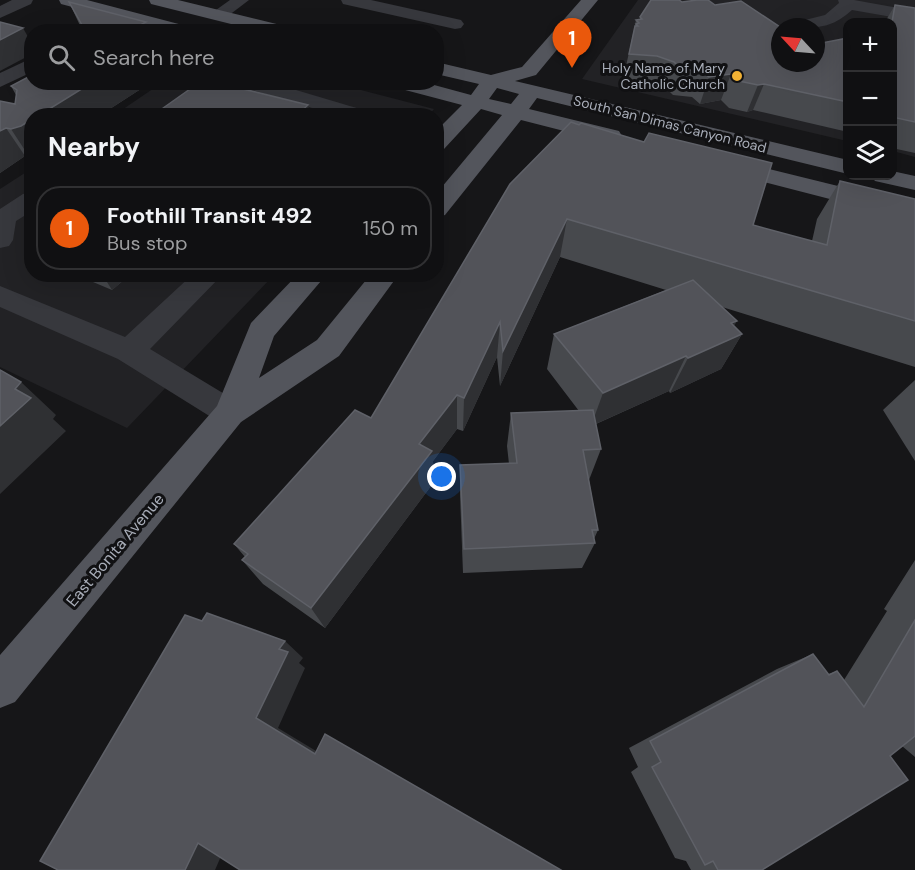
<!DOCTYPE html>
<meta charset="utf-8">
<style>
:root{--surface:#101012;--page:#19191b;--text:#f1f3f6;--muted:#9c9d9f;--line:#303032;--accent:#ea580c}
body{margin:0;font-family:"DM Sans",sans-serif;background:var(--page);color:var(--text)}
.controls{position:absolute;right:18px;top:18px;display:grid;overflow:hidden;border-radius:12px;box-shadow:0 6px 24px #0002}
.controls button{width:54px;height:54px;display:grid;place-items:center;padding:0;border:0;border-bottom:2px solid var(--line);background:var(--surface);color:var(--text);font:30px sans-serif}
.compass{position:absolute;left:771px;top:18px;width:54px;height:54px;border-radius:50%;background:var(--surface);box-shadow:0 6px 24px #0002;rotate:296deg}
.you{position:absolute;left:442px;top:477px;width:21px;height:21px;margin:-15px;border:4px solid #fff;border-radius:50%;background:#1a73e8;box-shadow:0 0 0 9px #1a73e833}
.badge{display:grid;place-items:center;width:39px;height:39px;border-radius:50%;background:var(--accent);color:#fff;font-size:20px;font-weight:700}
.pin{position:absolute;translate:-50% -50px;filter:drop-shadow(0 2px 3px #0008)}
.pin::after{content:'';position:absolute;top:32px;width:21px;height:18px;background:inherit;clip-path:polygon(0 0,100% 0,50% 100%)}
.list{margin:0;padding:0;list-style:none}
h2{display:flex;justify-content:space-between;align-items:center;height:78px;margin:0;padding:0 24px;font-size:26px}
h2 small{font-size:20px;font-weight:400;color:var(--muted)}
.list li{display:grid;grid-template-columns:39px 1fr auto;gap:18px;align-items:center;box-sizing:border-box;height:84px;margin:0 12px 12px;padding:0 12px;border:2px solid var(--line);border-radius:24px}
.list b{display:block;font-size:22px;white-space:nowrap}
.list p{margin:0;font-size:20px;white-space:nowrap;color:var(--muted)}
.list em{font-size:20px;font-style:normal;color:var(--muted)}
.icon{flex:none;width:33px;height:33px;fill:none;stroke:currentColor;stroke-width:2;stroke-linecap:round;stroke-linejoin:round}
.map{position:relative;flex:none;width:915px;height:870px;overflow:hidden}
.search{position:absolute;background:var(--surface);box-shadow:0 6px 24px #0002;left:24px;top:24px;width:420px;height:66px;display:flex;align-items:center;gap:15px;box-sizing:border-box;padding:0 21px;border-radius:24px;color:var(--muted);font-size:22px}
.panel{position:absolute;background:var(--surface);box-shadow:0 6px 24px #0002;left:24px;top:108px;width:420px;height:174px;border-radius:24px}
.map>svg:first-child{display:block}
</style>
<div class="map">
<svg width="915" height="870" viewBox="0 0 915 870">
<rect width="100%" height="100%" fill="#161618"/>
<g fill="#222225" fill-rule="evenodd">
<path d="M 638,0 L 915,0 L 915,157 L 893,151 L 892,22 L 848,22 L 847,141 L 582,79 ZM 780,27 L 816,27 L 816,63 L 780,63 Z"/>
<polygon points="163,82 334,83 434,109 428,116 113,116"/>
<polygon points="31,169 32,274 274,275 127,428 0,367 0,189"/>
</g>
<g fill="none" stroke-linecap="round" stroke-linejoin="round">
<g fill="#37383d" fill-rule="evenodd">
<polygon points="12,0 33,0 31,4 0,18 0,6"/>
<polygon points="230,0 249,0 224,19 212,19 209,15"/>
<polygon points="341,0 371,0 461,20 464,24 461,28 455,29 343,4"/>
<path d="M 838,0 L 854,0 L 915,11 L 915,21 L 852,10 C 829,30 819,27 790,27 L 793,23 L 825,15 L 839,3 Z"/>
<polygon points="32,58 32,72 0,87 0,73"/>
<polygon points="236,82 269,82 370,112 373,116 339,116 239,86"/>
<polygon points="32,192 32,211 16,221 13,240 9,246 0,248 0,209 23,194"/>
<polygon points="193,274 223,274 150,349 241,404 246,413 241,422 230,426 219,422 118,359 0,307 0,286 125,337"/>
</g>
<g fill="#53555c" fill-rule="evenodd">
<polygon points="59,0 87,0 194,28 197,32 166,32 61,4"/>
<polygon points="149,0 178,0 293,28 296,32 263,32 151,4"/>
<path d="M 581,0 L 598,0 L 536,75 L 515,81 L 848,160 L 848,174 L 537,98 L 529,109 L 619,131 L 622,136 L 619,141 L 611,143 L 521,120 L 445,215 L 436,218 L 436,194 L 502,115 L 481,109 L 444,149 L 436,151 L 436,131 L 462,105 L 390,86 L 387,82 L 423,82 L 471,95 L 479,84 L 436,74 L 436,62 L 491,75 L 522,67 ZM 497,88 L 519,94 L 511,104 L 489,99 Z"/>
<polygon points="725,158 915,205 915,221 717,170 714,165 717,160"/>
<polygon points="892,171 915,176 915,190 875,181 871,176 892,176"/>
<polygon points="298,274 327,274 274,336 259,378 317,340 371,274 399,274 339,356 241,422 15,702 0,708 0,655 217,406 251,323"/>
</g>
</g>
<g fill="#47494d">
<polygon points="69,2 148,26 168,32 83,32"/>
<polygon points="895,5 915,8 915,153 892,148 892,22 885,22"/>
<polygon points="640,17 780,63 848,38 848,132 753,110 747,112 729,108 721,100 700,104 692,97 673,95 666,88 650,82 623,80 636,20 640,19"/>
<polygon points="32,82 146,82 147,85 99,116 32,116 30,158 25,156 0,173 0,101 15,104 16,95 11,86"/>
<polygon points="840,181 915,199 915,367 722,307 734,326 742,334 721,369 670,393 669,391 596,424 601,449 589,480 598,530 594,539 595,543 582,568 463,573 460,495 460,465 509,464 507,446 511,413 579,411 547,369 554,334 666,290 560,257 500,386 497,357 463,431 457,429 433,461 434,482 325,628 263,584 242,560 245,557 234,544 371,418 510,184 753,225 812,241 817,219"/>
<polygon points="74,274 131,274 112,290"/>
<polygon points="915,380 915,461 883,410"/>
<polygon points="915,560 915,757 902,746 890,756 762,870 691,870 686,861 675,858 631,772 638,767 629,748 777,669 813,654 828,674 837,671 844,680 887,611 884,609"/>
</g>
<g fill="#2f3033">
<polygon points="23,28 32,44 32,54 0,71 0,40"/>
<polygon points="731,74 721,100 700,104 709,77"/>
<polygon points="93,82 146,82 147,85 99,116 38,116"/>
<polygon points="764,84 753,110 747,112 758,85"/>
<polygon points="308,105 311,116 296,116"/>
<polygon points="32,119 32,157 30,158 11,129"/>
<polygon points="6,128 25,156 0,173 0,131"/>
<polygon points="567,219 560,257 500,386 503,351"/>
<polygon points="102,274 131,274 112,290"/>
<polygon points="737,321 725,342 742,334 721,369 670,393 688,358 731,323"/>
<polygon points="500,322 497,357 463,431 464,398"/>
<polygon points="686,356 669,391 591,426 603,393"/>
<polygon points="21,382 56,415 53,419 66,431 0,494 0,426 15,389"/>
<polygon points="457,395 457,429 433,461 434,482 325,628 311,608 419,444"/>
<polygon points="285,641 303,658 299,663 305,668 278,728 331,760 315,754 256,718 279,649"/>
<polygon points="229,838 215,870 185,870 198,843"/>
</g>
<g fill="#525359" stroke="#5f6168" stroke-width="1.5">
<polygon points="651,0 679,0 682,2 697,0 708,0 715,5 741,1 780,27 780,63 816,63 816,44 848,38 848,102 764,84 758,85 739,81 731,74 709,77 701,71 681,69 674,62 657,56 629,54 635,26 638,26 636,24 639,23 636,20 642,19 640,17"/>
<polygon points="69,2 146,22 142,24 168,31 86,32"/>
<polygon points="895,5 915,8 915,122 892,117 892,22"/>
<polygon points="0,22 23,28 0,40"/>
<polygon points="32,75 32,82 93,82 38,116 32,116 32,119 21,126 11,129 6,128 0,131 0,101 15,104 17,90 11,86"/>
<polygon points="200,82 215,82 308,105 296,116 152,116"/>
<polygon points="571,122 579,125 581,123 644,142 649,133 772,163 753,225 827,245 840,181 915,199 915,321 567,219 503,351 500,322 464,398 457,395 419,444 432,451 311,608 242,560 248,554 234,544 355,410 371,418 510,184"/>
<polygon points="693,280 737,321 731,323 742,334 688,358 686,356 603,393 554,334"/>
<polygon points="0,370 21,382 15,389 31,398 0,426"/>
<polygon points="593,410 601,449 583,450 598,530 592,530 595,543 464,549 460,465 517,463 511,413"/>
<polygon points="207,613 285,641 279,649 288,652 256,718 315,754 325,734 561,870 240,870 198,843 185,870 58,870 40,861 185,615 202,621"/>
<polygon points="915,620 915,736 890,756 908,780 762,870 718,870 713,861 705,865 652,767 661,762 650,741 813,654 829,675 837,671 864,707"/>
</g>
<circle fill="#f2b134" stroke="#111113" stroke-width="2" cx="737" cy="76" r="6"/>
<g text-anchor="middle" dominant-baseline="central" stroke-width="6" stroke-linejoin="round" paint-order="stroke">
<g font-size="14" fill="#a8adb8" stroke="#111113" text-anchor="end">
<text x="725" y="68">Holy Name of Mary<tspan x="725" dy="16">Catholic Church</tspan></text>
</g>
<g font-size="14" fill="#a8adb8" stroke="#111113">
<text transform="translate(670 124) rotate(14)">South San Dimas Canyon Road</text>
</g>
<g font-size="16" fill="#a8adb8" stroke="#111113">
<text transform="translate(115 550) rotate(-50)">East Bonita Avenue</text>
</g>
</g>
</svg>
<div class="controls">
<button>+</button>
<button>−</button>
<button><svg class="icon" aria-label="layers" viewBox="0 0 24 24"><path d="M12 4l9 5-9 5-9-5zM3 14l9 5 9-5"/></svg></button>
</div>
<svg class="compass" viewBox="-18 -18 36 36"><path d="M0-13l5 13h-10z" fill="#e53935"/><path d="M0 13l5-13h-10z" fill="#9c9d9f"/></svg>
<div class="you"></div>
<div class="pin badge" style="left:572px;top:68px">1</div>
<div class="search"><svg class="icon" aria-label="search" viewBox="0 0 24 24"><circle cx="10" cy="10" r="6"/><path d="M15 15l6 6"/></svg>Search here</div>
<section class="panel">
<h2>Nearby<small></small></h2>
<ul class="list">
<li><span class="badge">1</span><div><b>Foothill Transit 492</b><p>Bus stop</p></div><em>150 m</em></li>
</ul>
</section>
</div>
